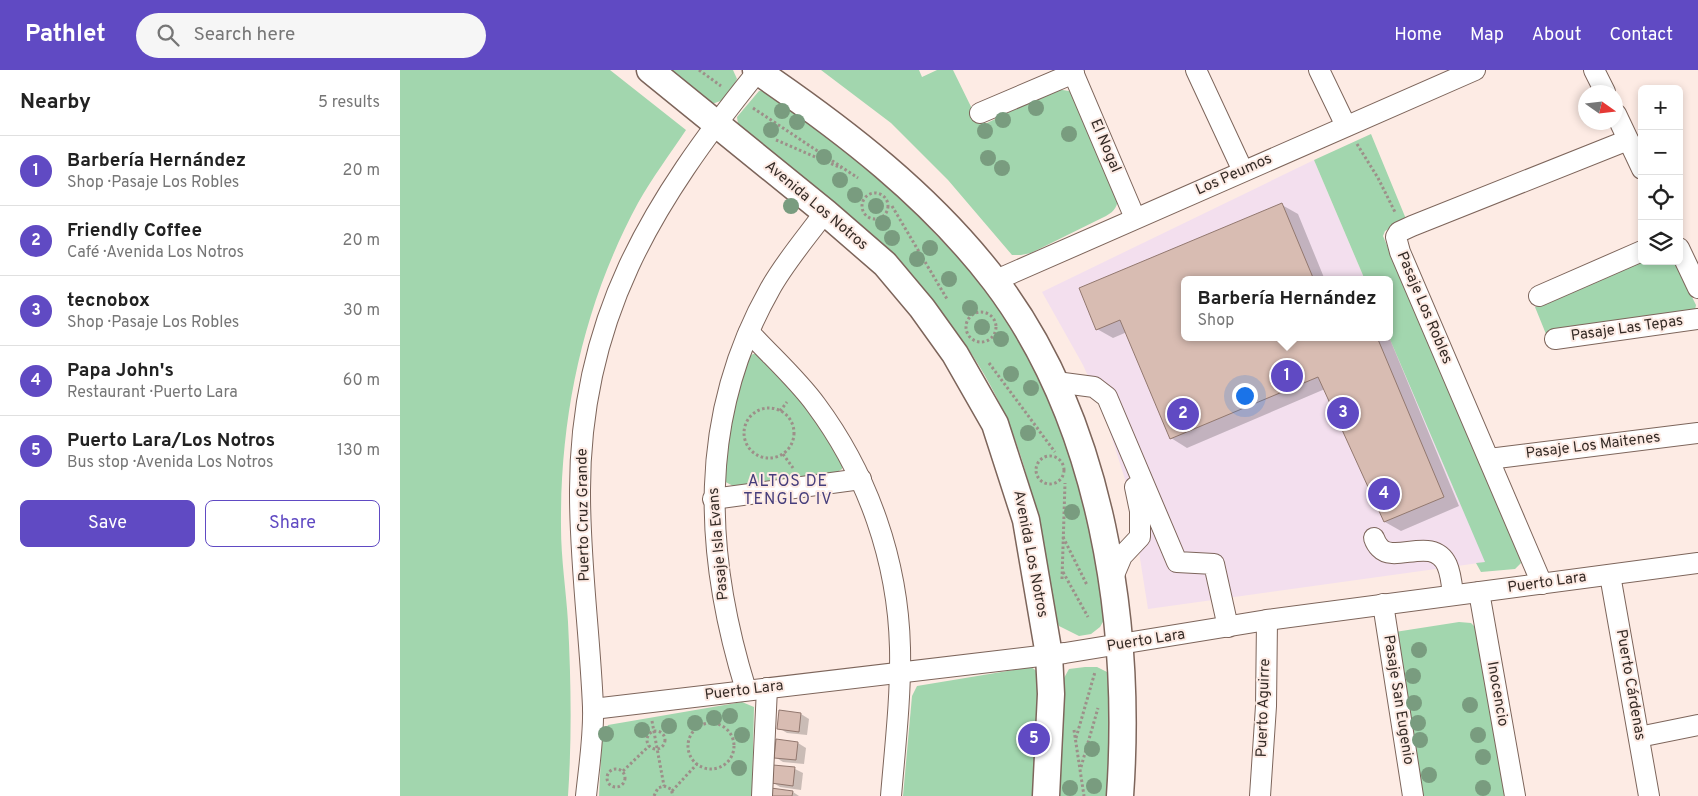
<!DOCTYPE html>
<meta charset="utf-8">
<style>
:root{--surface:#fff;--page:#f6f6f6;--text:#222;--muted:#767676;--line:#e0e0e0;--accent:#604ac3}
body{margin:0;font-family:Overpass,sans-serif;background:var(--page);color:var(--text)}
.controls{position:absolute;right:15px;top:15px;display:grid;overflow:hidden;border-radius:8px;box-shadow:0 2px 8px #0003}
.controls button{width:45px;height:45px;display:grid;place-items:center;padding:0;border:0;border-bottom:1px solid var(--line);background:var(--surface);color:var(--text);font:25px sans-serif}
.compass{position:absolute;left:1178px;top:15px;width:45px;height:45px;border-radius:50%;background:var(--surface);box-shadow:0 2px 8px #0003;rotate:104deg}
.you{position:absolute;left:844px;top:325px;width:18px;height:18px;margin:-12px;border:4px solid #fff;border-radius:50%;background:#1a73e8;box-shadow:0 0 0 8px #1a73e833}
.badge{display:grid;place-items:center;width:32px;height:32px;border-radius:50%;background:var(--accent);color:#fff;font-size:16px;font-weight:700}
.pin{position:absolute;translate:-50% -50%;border:2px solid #fff;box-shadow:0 1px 5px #0006}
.popup{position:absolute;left:781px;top:206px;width:212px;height:65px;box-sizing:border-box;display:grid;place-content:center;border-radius:8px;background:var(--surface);filter:drop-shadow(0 1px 4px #0005);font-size:16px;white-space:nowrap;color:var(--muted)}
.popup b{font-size:19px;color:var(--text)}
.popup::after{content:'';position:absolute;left:50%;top:100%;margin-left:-10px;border:10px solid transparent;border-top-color:var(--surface)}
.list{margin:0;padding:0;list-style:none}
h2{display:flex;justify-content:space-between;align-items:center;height:65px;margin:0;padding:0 20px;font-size:21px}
h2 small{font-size:16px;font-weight:400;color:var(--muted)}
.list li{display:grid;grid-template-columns:32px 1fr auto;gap:15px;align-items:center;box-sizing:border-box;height:70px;padding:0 20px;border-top:1px solid var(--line)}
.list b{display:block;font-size:19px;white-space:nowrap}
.list p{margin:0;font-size:16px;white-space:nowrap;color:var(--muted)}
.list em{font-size:16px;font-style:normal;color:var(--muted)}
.actions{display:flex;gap:10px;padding:15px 20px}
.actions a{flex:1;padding:11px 0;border:1px solid var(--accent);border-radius:8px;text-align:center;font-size:18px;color:var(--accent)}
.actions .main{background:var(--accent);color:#fff}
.icon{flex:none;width:28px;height:28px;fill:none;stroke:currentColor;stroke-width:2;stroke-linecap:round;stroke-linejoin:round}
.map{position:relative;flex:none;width:1298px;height:726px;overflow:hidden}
header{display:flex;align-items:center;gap:30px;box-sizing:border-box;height:70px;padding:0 25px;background:var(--accent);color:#fff}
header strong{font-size:24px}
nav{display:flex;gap:28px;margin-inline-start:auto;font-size:18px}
.search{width:350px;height:45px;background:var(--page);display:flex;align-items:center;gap:12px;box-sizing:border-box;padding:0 18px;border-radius:28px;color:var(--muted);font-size:19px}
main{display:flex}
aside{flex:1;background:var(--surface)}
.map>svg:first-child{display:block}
</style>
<header>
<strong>Pathlet</strong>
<div class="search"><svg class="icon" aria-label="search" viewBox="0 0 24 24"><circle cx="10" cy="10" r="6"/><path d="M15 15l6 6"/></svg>Search here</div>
<nav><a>Home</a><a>Map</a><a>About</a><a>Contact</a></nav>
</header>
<main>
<aside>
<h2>Nearby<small>5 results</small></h2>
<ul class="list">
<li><span class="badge">1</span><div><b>Barbería Hernández</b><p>Shop · Pasaje Los Robles</p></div><em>20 m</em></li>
<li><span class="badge">2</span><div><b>Friendly Coffee</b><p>Café · Avenida Los Notros</p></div><em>20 m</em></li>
<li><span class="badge">3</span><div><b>tecnobox</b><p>Shop · Pasaje Los Robles</p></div><em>30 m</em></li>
<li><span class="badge">4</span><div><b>Papa John's</b><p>Restaurant · Puerto Lara</p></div><em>60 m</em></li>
<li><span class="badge">5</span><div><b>Puerto Lara/Los Notros</b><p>Bus stop · Avenida Los Notros</p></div><em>130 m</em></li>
</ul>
<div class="actions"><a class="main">Save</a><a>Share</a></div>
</aside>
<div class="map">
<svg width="1298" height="726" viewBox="0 0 1298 726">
<rect width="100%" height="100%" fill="#fdebe4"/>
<polygon fill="#f3dfee" points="914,90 965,210 784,210 784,267 989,267 1086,492 748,539 730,425 702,337 683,295 642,222"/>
<g fill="#a2d6ae">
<path d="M 0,0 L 210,0 L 286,60 C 270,84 252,108 238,133 C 184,233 160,344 161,457 C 161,489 166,520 168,552 C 171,610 172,667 168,726 L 0,726 Z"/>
<polygon points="267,0 333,0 337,9 326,29 312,34"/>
<path d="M 421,0 L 519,0 L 522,7 L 537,0 L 553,0 L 578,51 L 587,53 L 656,19 L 669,21 L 675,28 L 718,125 C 718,136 715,141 706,146 L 631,183 L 621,185 L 612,185 L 548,110 L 491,53 Z"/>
<path d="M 359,21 L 366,21 L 383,31 L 488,115 L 573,203 L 598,232 L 651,328 L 680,412 L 701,510 L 704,550 L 700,557 L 691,564 L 679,566 L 659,556 L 654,545 C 643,474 632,401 601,336 C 547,223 444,136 345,63 L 338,54 L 337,47 Z"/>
<polygon points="971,64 1006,149 985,161 983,166 1119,483 1121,493 1115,499 1081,502 1076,493 1085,492 989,267 990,210 965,210 914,90"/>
<polygon points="1242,188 1242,191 1274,191 1296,235 1295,240 1146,264 1135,237"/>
<polygon points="353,284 359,284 412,341 443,391 442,399 434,404 333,416 322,410 331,349 349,287"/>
<polygon points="1059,552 1071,553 1076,558 1106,726 1018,726 995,562"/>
<polygon points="631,597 638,602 640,609 637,726 503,726 512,626 517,616"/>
<polygon points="685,597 697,597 707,602 710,611 709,726 659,726 664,608 669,599"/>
<polygon points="342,632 354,637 352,726 199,726 202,667 208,655"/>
</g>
<g fill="#0003">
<polygon points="882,135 898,144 925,210 784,210 784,267 989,267 1059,436 1001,461 985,452 925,319 787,378 771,368 727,262 713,268 697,259"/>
<polygon points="380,642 401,644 409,649 407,665 387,663 379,658"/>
<polygon points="398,673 406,678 404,694 383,692 375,687"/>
<polygon points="395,699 403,703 401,720 380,717 372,712"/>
<polygon points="393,722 399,726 372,726"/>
</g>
<g fill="#d8bcb2" stroke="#92786f">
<polygon points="882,133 914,210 784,210 784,267 977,267 1044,427 984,452 918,307 770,369 720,250 696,260 679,218"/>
<polygon points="379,640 401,643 399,662 377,659"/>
<polygon points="376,669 398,672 396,690 374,688"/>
<polygon points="373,695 395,697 393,716 371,713"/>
<polygon points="371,718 393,721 392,726 370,726"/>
</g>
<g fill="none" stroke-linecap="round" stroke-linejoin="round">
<defs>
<g id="minor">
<polyline points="672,0 735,148"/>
<polyline points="796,0 843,101"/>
<polyline points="919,0 946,56"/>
<polyline points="1194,0 1205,22"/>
<polyline points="580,43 674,3"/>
<polyline points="1216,44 1242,99"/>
<polyline points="1279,178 1298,218"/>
<polyline points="594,211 1075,0"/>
<polyline points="1139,226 1242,181"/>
<path d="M 349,262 C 371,286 397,309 416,335 C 468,405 498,491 500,578 C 501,627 495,677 491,726"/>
<polyline points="1155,269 1298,249"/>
<polyline points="656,312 694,317 707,327 777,492 814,494 828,557"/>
<polyline points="1089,389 1298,363"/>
<polyline points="313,429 461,409"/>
<path d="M 974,468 C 975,471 977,475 980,478 C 995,494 1033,465 1047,495 C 1051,504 1052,516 1053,525"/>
<polyline points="1210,505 1249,726"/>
<polyline points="711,512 722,486 740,467 740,441 735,417"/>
<polyline points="1142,514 1000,182 996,167 999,162 1012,156 1228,70"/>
<polyline points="1079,522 1115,726"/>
<polyline points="983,534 1013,726"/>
<path d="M 346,620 C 304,484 297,348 370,219 C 385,192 406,168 425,142"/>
<polyline points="193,639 665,583 867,550 1298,493"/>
<polyline points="1239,667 1298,655"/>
<path d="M 186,726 C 189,697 194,666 193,637 C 190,566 180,495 180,424 C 179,249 252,132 358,1"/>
<polyline points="362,726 367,618"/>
<polyline points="860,726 866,636 867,550"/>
</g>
<g id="major">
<polyline points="250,0 425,142 485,194 522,238 555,284 595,354 626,450 649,585 651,624 646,726"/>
<path d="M 356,0 C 444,60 530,126 595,211 C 702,352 732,553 720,726"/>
</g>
</defs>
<use href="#minor" stroke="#7d655b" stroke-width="22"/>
<use href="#major" stroke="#7d655b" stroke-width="29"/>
<g stroke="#9d8f89" stroke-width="3" stroke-dasharray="2.5 2.5" stroke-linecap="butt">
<polyline points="299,0 321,16"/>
<polyline points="353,38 458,108"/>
<polyline points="376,70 441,98"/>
<polyline points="957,74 978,108 995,142"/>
<circle cx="475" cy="136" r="13"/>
<polyline points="492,136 547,229"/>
<circle cx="581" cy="257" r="15"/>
<polyline points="589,293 655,382"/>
<circle cx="369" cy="363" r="25"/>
<polyline points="380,341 387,332"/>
<polyline points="383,384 393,398"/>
<circle cx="650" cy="400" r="14"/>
<polyline points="663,467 687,515"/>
<polyline points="663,502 688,547"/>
<polyline points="662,509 665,413"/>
<polyline points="252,651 264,716"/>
<circle cx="311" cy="676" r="23"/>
<polyline points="674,660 684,726"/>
<circle cx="256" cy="670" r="9"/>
<polyline points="676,668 695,602"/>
<polyline points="681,697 698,638"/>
<circle cx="216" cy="708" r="9"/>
<polyline points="223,701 249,676"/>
<polyline points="272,721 297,694"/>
<polyline points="254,726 258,718 264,716 271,719 273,726"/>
</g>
<use href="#minor" stroke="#fff" stroke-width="20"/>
<use href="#major" stroke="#fff" stroke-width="26"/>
</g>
<g fill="#799c7f">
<circle cx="636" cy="38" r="8"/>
<circle cx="382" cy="41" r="8"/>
<circle cx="603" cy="50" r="8"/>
<circle cx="397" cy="52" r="8"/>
<circle cx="371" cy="60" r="8"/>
<circle cx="585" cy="61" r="8"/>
<circle cx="669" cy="64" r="8"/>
<circle cx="424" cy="87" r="8"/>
<circle cx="588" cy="88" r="8"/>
<circle cx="602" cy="98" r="8"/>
<circle cx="440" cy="110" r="8"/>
<circle cx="455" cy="125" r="8"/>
<circle cx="391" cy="136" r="8"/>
<circle cx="476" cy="136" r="8"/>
<circle cx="483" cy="153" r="8"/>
<circle cx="492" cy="168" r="8"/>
<circle cx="530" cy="178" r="8"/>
<circle cx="517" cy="189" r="8"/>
<circle cx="549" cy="209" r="8"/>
<circle cx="570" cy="238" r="8"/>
<circle cx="582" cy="257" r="8"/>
<circle cx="601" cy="269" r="8"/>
<circle cx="611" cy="304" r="8"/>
<circle cx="631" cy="318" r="8"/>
<circle cx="628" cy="363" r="8"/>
<circle cx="672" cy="442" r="8"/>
<circle cx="1019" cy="580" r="8"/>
<circle cx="1013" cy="606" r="8"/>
<circle cx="1014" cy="633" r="8"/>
<circle cx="1070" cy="635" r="8"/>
<circle cx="330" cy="646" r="8"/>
<circle cx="314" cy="648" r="8"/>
<circle cx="295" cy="653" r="8"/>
<circle cx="1018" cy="653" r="8"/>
<circle cx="269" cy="656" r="8"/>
<circle cx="242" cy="660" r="8"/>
<circle cx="206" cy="664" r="8"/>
<circle cx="342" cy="665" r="8"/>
<circle cx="1078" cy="665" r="8"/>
<circle cx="1020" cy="670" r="8"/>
<circle cx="692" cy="679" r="8"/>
<circle cx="1083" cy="687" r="8"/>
<circle cx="339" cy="698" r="8"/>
<circle cx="1029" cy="705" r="8"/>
<circle cx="694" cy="716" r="8"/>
<circle cx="670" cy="718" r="8"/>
<circle cx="1083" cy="718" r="8"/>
</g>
<g text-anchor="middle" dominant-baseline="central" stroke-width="4" stroke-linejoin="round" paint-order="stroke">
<g font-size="15" fill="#352b26" stroke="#fdebe4">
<text transform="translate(705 76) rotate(67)">El Nogal</text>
<text transform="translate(834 105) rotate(-24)">Los Peumos</text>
<text transform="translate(416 136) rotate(40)">Avenida Los Notros</text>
<text transform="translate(1024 238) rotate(67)">Pasaje Los Robles</text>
<text transform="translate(1227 259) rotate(-8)">Pasaje Las Tepas</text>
<text transform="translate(1193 376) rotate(-7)">Pasaje Los Maitenes</text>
<text transform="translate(184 445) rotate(-91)">Puerto Cruz Grande</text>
<text transform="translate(319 474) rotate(-95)">Pasaje Isla Evans</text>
<text transform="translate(630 484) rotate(79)">Avenida Los Notros</text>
<text transform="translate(1147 513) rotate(-8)">Puerto Lara</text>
<text transform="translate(746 571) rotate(-9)">Puerto Lara</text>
<text transform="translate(1230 615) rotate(80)">Puerto Cárdenas</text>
<text transform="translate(344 621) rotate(-7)">Puerto Lara</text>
<text transform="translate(1097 624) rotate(80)">Inocencio</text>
<text transform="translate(998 630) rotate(81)">Pasaje San Eugenio</text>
<text transform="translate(864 638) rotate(-88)">Puerto Aguirre</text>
</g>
<g font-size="16" letter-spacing="1" fill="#453d7b" stroke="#fdebe4">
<text x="388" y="412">ALTOS DE<tspan x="388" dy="18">TENGLO IV</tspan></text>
</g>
</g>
</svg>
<div class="controls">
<button>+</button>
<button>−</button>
<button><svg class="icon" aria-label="locate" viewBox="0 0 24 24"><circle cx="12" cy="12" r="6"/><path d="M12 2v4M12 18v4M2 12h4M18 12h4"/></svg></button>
<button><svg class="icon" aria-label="layers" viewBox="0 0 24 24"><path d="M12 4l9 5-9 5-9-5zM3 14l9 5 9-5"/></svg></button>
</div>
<svg class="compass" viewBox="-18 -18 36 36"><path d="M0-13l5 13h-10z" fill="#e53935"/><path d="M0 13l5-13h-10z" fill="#767676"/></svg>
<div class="you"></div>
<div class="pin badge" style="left:887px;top:306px">1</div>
<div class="popup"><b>Barbería Hernández</b>Shop</div>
<div class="pin badge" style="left:783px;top:344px">2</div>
<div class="pin badge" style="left:943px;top:343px">3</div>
<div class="pin badge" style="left:984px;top:424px">4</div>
<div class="pin badge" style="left:634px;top:669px">5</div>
</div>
</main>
